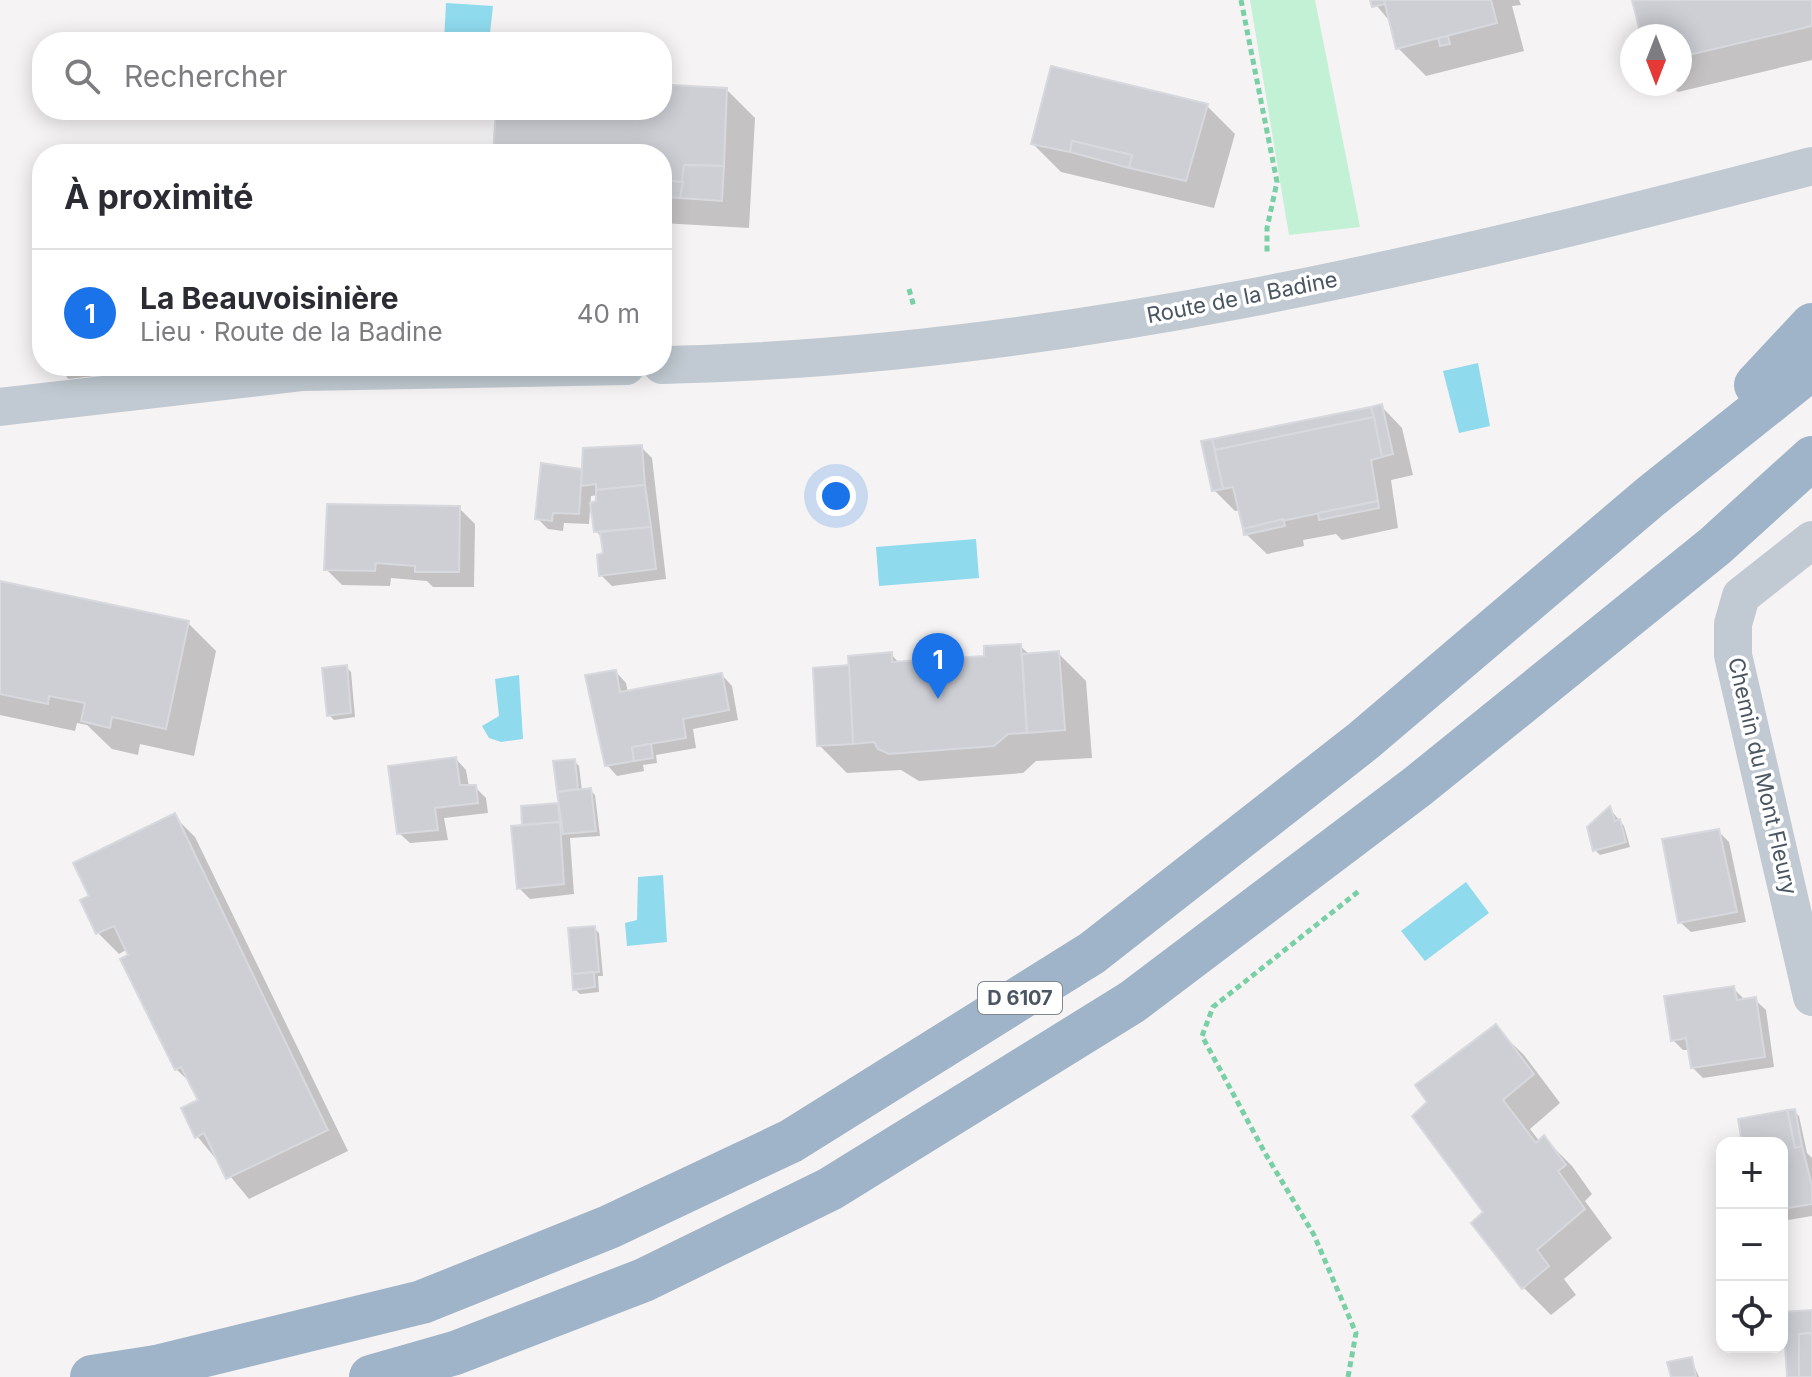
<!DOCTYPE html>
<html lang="fr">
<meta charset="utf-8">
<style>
:root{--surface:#fff;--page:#f2f2f3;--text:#2b2b33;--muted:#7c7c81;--line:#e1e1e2;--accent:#1a73e8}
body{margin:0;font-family:Inter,sans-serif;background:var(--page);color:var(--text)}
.controls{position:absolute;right:24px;bottom:24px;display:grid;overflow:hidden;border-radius:16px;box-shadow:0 4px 20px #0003}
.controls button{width:72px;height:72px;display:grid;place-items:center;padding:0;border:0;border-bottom:2px solid var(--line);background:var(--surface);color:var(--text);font:40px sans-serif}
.compass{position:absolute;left:1620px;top:24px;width:72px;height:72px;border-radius:50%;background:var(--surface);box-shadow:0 4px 20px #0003;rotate:180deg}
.you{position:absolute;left:836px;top:496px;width:28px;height:28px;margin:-20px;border:6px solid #fff;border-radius:50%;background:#1a73e8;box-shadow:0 0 0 12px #1a73e833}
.badge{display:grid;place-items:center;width:52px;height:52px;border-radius:50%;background:var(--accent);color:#fff;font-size:26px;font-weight:700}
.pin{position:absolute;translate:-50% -66px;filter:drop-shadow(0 2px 4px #0008)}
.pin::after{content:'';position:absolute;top:42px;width:28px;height:24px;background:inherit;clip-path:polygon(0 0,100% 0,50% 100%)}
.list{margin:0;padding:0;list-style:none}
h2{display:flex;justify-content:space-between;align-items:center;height:104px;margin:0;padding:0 32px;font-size:34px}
h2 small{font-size:26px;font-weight:400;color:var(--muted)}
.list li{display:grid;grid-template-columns:52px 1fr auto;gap:24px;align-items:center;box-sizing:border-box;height:128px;padding:0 32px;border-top:2px solid var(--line)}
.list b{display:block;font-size:30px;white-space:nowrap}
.list p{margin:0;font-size:26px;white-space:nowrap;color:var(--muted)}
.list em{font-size:26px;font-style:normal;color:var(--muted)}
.icon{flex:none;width:44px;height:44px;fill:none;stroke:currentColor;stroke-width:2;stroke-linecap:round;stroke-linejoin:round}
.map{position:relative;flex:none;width:1812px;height:1377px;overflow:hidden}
.search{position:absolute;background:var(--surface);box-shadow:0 4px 20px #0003;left:32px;top:32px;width:640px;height:88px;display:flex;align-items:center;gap:20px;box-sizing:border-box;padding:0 28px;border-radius:32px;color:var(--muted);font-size:30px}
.panel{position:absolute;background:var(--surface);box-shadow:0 4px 20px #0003;left:32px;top:144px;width:640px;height:232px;border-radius:32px}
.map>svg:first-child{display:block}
</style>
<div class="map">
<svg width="1812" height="1377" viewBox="0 0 1812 1377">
<rect width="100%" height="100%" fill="#f5f3f3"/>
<polygon fill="#c3f1d5" points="1250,0 1315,0 1360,227 1289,235"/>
<g fill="#90daee">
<polygon points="446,3 493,6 489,42 444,42"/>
<polygon points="1478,363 1490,426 1459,433 1443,371"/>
<polygon points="976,539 979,578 879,586 876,547"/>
<polygon points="519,675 523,739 501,742 489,738 482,726 499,716 495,679"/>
<polygon points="663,875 667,942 627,946 625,923 637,920 638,877"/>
<polygon points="1466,882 1489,913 1425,961 1401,931"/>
</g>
<g fill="#0003">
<polygon points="1372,0 1519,0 1521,5 1512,6 1524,51 1426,76 1398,48 1392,24"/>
<polygon points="1634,0 1812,0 1812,60 1678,92 1669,84 1680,84 1680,36 1643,36"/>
<polygon points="727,90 755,118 749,228 662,223 662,154 496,154 498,110 662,110 662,95"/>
<polygon points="1207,106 1235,134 1214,208 1061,172 1033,144"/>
<polygon points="61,366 101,366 103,375 68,379"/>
<polygon points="1382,407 1402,428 1413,475 1391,480 1398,528 1342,540 1336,534 1303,540 1304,546 1267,554 1246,534 1241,510 1235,511 1214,490 1204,443"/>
<polygon points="641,447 652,458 666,579 612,586 601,575 605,555 603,539 596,531 598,495 591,496 589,524 564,523 563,531 548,529 537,518 584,471"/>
<polygon points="459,508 475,524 474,587 433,587 427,581 391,578 390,586 342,585 326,569"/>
<polygon points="0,583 188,623 216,651 194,756 140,744 138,755 112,749 87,725 77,723 75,731 0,715"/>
<polygon points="1020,646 1030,655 1058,653 1086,681 1092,758 1036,761 1023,773 919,781 901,770 847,773 819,745 851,666 891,654 900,664 986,658"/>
<polygon points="346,667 351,672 355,717 334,720 329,715"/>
<polygon points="616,672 626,683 628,693 722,675 732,686 738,720 693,729 696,748 656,755 657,763 643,765 644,771 617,776 607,765"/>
<polygon points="456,759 466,770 469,787 475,787 486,798 488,813 444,818 448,840 410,843 399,833"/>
<polygon points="574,761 579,766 582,791 590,790 595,795 600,836 570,838 574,894 530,899 519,888 523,808 557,805 562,810 555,763"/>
<polygon points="1610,809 1624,826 1630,847 1600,855 1595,850"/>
<polygon points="174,816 195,837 348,1151 249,1199 197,1136 200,1100 193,1085 176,1069 128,949 119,954 98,933 92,897"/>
<polygon points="1718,831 1729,842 1746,922 1691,932 1680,922"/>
<polygon points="594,928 599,933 603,976 598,976 599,992 580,994 575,989"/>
<polygon points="1733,988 1744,999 1755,1000 1766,1010 1774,1067 1703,1078 1692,1067 1690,1050 1683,1050 1673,1040"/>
<polygon points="1495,1027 1524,1055 1560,1103 1530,1129 1540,1142 1544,1138 1572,1166 1592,1194 1585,1201 1612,1238 1564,1279 1576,1295 1551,1315 1523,1287 1485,1213"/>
<polygon points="1794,1111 1799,1116 1807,1153 1812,1158 1812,1216 1782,1221 1782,1143 1744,1143"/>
<polygon points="1691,1359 1699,1377 1673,1377"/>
</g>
<g fill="#cdcfd5" stroke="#d7d9de" stroke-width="2">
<polygon points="1370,0 1384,0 1385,4 1372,7"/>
<polygon points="1384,0 1491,0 1497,23 1396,49"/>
<polygon points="1632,0 1812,0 1812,26 1680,57 1680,36 1641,36"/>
<polygon points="1448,36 1450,44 1440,46 1438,38"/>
<polygon points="1051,66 1208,104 1186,181 1129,168 1132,155 1072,141 1070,152 1031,144"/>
<polygon points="672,85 727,88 724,166 684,165 683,182 662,180 662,154 493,152 496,110 662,110 662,93 671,93"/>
<polygon points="1072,141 1132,155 1129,168 1070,152"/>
<polygon points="684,165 724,166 722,201 680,198"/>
<polygon points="662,180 683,182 680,198 662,197"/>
<polygon points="59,366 98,366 99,371 61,375"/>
<polygon points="1382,404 1393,454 1382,457 1371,407"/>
<polygon points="1371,407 1374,417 1215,450 1212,439"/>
<polygon points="1374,417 1382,457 1371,460 1378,501 1243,529 1233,487 1223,489 1215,450"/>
<polygon points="1212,439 1223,489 1212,491 1201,441"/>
<polygon points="642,445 645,485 596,490 596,484 581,486 583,448"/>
<polygon points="541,463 582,469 579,514 553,513 552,521 535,519"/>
<polygon points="645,485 651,527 594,532 590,503 596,501 596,490"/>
<polygon points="1378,501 1379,508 1319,520 1318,513"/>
<polygon points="327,504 460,506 459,572 415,572 415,566 376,563 375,571 324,570"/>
<polygon points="1283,519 1285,526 1244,535 1243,529"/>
<polygon points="651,527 656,569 599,576 597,555 603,553 600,532"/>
<polygon points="0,581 189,621 166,729 112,717 110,728 81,721 85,703 49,696 48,704 0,694"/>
<polygon points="1021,644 1027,733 1008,734 994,746 889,754 878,749 874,742 853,744 848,656 892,652 892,662 984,656 984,646"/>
<polygon points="1059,651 1065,730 1027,733 1022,654"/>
<polygon points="347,665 351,713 327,716 322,668"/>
<polygon points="849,665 853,744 817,746 813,668"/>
<polygon points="616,670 620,692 722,673 729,710 683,719 686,738 632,747 634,761 605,766 585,675"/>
<polygon points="651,744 653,758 634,761 632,747"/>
<polygon points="456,757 460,785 476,785 478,803 435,808 438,830 397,834 388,766"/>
<polygon points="575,759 578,789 557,792 553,761"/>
<polygon points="591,788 596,831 563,834 557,792"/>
<polygon points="558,803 560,822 522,825 521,806"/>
<polygon points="1610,806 1615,821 1620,819 1626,842 1593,851 1587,827"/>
<polygon points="175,813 328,1130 226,1179 204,1133 195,1138 181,1108 198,1100 181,1067 175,1070 120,959 128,955 114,926 96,934 80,900 89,896 73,863"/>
<polygon points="560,822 564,884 517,889 511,826"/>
<polygon points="1719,829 1737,912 1678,923 1662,839"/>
<polygon points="595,926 599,972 572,974 568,928"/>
<polygon points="594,972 595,987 573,990 572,974"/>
<polygon points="1734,986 1737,1000 1756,997 1765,1057 1691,1068 1686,1038 1671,1041 1664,996"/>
<polygon points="1496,1024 1534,1074 1503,1100 1536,1143 1544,1135 1566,1165 1558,1171 1585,1209 1537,1250 1549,1266 1522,1289 1471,1223 1483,1212 1412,1116 1427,1102 1415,1085"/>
<polygon points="1795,1109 1802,1146 1795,1148 1787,1110"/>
<polygon points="1787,1110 1795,1148 1802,1146 1812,1186 1812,1204 1782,1209 1782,1143 1742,1143 1738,1119"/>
<polygon points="1812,1310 1812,1333 1799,1334 1799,1377 1787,1377 1783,1312"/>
<polygon points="1812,1333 1812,1377 1799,1377 1799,1334"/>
<polygon points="1692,1357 1696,1377 1671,1377 1667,1362"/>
</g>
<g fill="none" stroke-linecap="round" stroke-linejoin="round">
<g stroke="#7ad0a6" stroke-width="5" stroke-dasharray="6 4" stroke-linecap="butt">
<polyline points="1241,0 1277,182 1267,228 1267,254"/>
<polyline points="909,289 914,307"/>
<polyline points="1348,1377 1356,1333 1314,1235 1265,1153 1202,1036 1213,1007 1359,891"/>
</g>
<g stroke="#c1cad2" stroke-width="38">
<path d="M 662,365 C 1052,357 1437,264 1812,166"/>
<polyline points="0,407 303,372 626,366"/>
<polyline points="1812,540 1741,596 1733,624 1733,655 1812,997"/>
</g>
<g stroke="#9fb4c9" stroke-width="44">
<polyline points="1756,385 1812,325"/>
<polyline points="92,1377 156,1367 422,1302 609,1227 791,1141 1092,953 1363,741 1650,497 1812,368"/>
<polyline points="371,1377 455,1353 644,1280 830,1189 1132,1002 1418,786 1715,546 1812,458"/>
</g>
</g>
<g text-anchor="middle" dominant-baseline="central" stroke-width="7" stroke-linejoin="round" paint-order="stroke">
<rect fill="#fff" stroke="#808990" stroke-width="2" x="978" y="982" width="84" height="32" rx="6"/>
<g font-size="20" font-weight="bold" fill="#4a5661">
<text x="1020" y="998">D 6107</text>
</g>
<g font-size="22" fill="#4a5661" stroke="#fff">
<text transform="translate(1242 297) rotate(-11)">Route de la Badine</text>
<text transform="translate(1763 776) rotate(77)">Chemin du Mont Fleury</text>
</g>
</g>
</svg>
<div class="controls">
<button>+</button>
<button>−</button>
<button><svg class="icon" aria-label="locate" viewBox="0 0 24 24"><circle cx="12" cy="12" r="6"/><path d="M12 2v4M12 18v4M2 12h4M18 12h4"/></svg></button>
</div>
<svg class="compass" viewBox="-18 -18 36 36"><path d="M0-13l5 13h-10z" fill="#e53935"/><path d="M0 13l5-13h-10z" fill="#7c7c81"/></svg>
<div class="you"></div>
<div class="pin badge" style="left:938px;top:699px">1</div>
<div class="search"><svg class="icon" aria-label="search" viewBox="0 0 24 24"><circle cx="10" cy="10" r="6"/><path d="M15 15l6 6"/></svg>Rechercher</div>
<section class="panel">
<h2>À proximité<small></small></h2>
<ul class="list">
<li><span class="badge">1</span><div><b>La Beauvoisinière</b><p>Lieu · Route de la Badine</p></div><em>40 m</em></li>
</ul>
</section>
</div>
